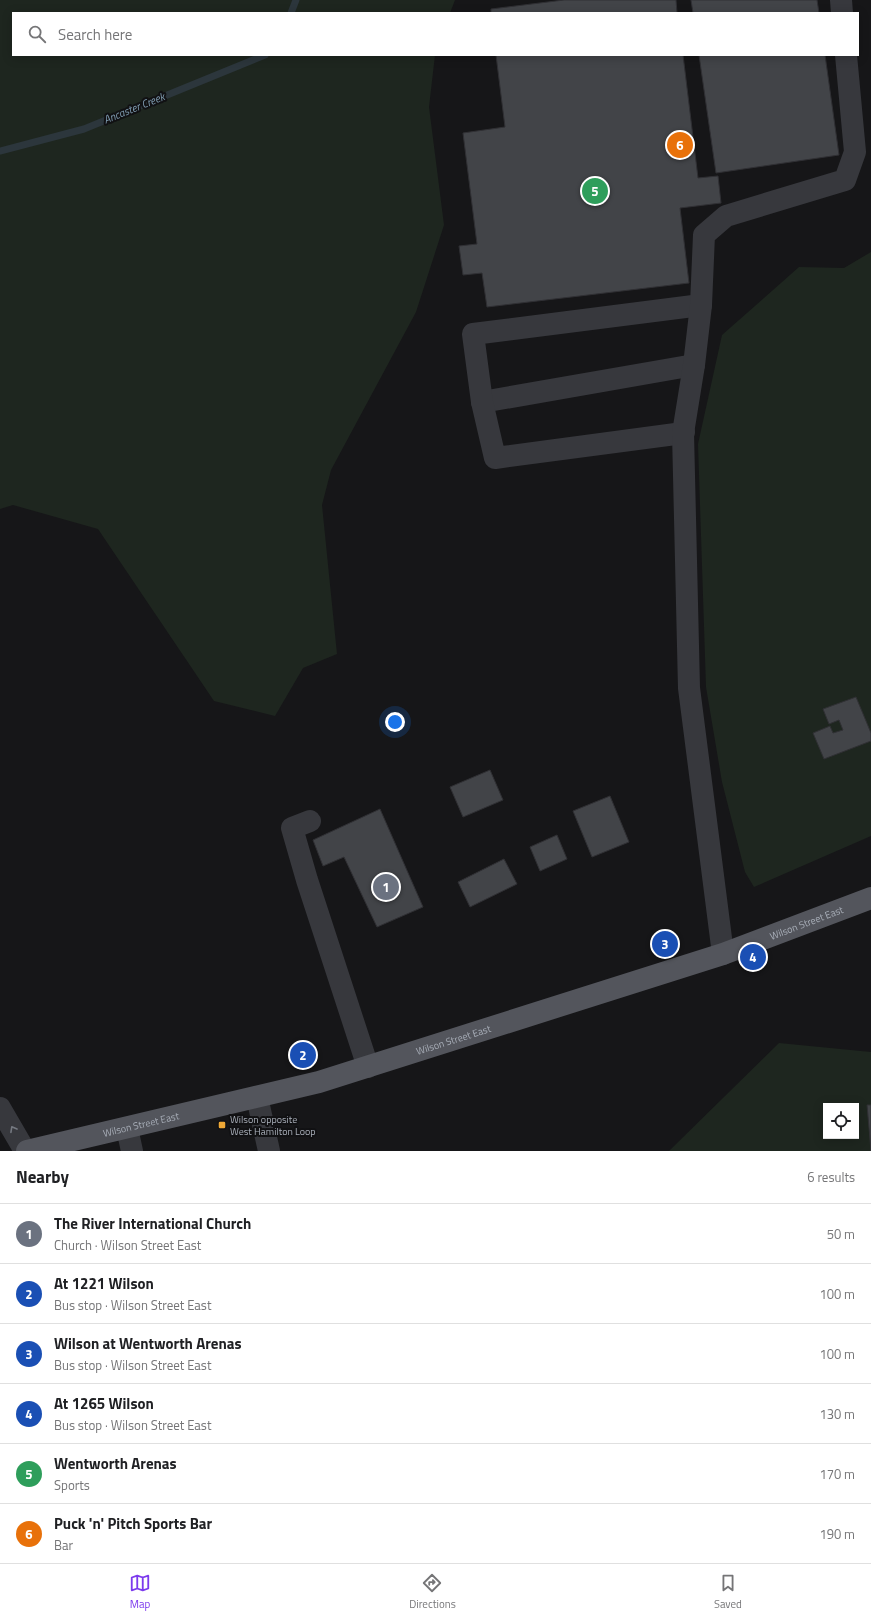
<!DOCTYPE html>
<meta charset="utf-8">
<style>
:root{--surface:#fff;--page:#f6f6f6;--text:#202124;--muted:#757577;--line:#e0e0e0;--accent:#7c3aed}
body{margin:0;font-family:"Titillium Web",sans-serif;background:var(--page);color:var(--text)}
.controls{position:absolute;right:12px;bottom:12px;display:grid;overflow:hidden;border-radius:0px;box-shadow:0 2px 10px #0003}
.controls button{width:36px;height:36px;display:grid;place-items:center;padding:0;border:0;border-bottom:1px solid var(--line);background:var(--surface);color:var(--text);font:20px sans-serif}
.you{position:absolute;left:395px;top:722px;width:14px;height:14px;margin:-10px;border:3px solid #fff;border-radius:50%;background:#1a73e8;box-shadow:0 0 0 6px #1a73e833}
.badge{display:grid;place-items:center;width:26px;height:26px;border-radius:50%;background:var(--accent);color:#fff;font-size:13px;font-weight:700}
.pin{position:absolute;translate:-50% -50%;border:2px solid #fff;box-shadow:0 1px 4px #0006}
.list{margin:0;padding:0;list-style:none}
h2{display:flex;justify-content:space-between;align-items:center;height:52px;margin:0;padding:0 16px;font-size:17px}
h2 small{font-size:13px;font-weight:400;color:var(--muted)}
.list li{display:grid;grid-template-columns:26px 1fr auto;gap:12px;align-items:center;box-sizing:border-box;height:60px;padding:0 16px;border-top:1px solid var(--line)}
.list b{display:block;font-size:15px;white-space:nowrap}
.list p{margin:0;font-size:13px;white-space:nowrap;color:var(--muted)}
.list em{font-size:13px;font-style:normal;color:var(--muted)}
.icon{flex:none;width:22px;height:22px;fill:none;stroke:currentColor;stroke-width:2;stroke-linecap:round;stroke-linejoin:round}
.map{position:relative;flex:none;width:871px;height:1151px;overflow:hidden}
.search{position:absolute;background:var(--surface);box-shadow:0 2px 10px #0003;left:12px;right:12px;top:12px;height:44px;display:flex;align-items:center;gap:10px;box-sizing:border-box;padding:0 14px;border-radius:0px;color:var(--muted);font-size:15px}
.sheet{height:412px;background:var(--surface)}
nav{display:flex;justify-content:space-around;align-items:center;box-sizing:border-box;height:56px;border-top:1px solid var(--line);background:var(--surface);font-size:11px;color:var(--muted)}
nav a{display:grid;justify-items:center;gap:2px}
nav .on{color:var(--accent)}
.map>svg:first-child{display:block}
</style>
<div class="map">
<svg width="871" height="1151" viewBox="0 0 871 1151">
<rect width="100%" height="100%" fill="#161618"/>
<g fill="#1e261f" fill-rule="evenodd">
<polygon points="0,0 455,0 450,13 13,13 13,55 435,55 429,107 444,225 416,312 331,470 322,505 337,654 303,668 275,716 214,701 98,529 13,505 0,509"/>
<polygon points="871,252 871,836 754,887 745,872 722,782 706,687 698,444 722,335 799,267 844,268"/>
<path d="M 779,1043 L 871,1052 L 871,1151 L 669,1151 ZM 826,1106 L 856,1106 L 856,1136 L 826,1136 Z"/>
</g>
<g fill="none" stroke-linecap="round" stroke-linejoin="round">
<g stroke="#2c363c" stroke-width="7">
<polyline points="291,13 296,0"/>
<polyline points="0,151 84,129 265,55"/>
</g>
</g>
<g fill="#424448" stroke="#303034">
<polygon points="564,0 676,0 677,13 491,13 491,9"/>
<polygon points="691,0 817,0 819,13 693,13"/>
<polygon points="496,55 683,55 698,178 718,176 721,203 680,208 689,283 487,307 482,273 463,275 459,246 477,244 463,133 505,127"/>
<polygon points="699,55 825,55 839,155 716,173"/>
<polygon points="856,697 871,733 871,741 824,759 813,733 830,726 833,733 843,730 839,720 829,724 823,709"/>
<polygon points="490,770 503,800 463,817 450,787"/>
<polygon points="610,796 629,842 592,857 573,811"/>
<polygon points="380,809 423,907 377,927 344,857 323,866 313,840"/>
<polygon points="557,835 567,859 540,871 530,847"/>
<polygon points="504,859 517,884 470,907 458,882"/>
<polygon points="867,1105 871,1105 871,1151"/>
</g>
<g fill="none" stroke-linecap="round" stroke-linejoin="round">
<g stroke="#37383d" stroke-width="22">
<polyline points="841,0 842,13"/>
<polyline points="482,402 694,365"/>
<polyline points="684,432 683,433 495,458 482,402 473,334 701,305"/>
<polyline points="310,821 292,828 307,880 368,1067"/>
<polyline points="723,954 689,688 683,433 694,365 701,305 704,235 726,216 845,180 855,152 846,55"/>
<polyline points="257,1097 269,1151"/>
<polyline points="0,1108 25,1151"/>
<polyline points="127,1128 132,1151"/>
</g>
<path stroke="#53555c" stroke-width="22" id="s1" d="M 27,1151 L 319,1082 L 723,954 L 871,898"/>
</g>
<defs><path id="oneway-chevron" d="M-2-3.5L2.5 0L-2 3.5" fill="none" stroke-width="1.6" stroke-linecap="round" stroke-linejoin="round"/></defs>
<use stroke="#757981" href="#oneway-chevron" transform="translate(13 1129) rotate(-119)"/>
<rect fill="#efa836" stroke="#111113" stroke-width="1.5" x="218" y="1121" width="8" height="8" rx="2"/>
<g text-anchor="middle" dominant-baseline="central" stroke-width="4" stroke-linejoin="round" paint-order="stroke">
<g font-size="10" fill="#a8aeb8" stroke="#111113">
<text stroke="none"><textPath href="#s1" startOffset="813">Wilson Street East</textPath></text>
<text stroke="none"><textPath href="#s1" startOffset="441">Wilson Street East</textPath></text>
<text stroke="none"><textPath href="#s1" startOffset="117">Wilson Street East</textPath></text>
</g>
<g font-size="10" fill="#a8aeb8" stroke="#111113" text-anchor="start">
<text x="230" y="1119">Wilson opposite<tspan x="230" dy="12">West Hamilton Loop</tspan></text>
</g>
<g font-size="11" font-style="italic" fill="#809db2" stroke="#111113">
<text transform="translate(134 108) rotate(-22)">Ancaster Creek</text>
</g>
</g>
</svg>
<div class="controls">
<button><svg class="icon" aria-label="locate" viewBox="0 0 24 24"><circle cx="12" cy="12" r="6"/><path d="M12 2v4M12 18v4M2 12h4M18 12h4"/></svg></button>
</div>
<div class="you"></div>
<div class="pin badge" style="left:386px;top:887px;background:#6b7280">1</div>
<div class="pin badge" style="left:303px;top:1055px;background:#1a4fb4">2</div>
<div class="pin badge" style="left:665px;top:944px;background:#1a4fb4">3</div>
<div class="pin badge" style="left:753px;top:957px;background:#1a4fb4">4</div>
<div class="pin badge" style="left:595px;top:191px;background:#2e9e5b">5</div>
<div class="pin badge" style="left:680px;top:145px;background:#e8710a">6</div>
<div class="search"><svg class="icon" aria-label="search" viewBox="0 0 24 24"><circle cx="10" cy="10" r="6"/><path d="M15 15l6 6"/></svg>Search here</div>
</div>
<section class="sheet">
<h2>Nearby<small>6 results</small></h2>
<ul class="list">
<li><span class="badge" style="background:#6b7280">1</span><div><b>The River International Church</b><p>Church · Wilson Street East</p></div><em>50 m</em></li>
<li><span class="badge" style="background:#1a4fb4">2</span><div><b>At 1221 Wilson</b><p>Bus stop · Wilson Street East</p></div><em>100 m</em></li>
<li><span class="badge" style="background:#1a4fb4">3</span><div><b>Wilson at Wentworth Arenas</b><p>Bus stop · Wilson Street East</p></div><em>100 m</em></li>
<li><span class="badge" style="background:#1a4fb4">4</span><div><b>At 1265 Wilson</b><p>Bus stop · Wilson Street East</p></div><em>130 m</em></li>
<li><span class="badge" style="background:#2e9e5b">5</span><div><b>Wentworth Arenas</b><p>Sports</p></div><em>170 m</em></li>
<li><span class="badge" style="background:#e8710a">6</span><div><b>Puck 'n' Pitch Sports Bar</b><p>Bar</p></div><em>190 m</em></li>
</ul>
</section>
<nav>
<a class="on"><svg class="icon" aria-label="map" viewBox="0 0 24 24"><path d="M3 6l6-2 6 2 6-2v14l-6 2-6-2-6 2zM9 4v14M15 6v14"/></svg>Map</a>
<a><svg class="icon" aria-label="directions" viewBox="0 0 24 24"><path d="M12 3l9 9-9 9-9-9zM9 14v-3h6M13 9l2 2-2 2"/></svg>Directions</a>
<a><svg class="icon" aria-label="saved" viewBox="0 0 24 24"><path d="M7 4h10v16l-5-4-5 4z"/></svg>Saved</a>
</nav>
